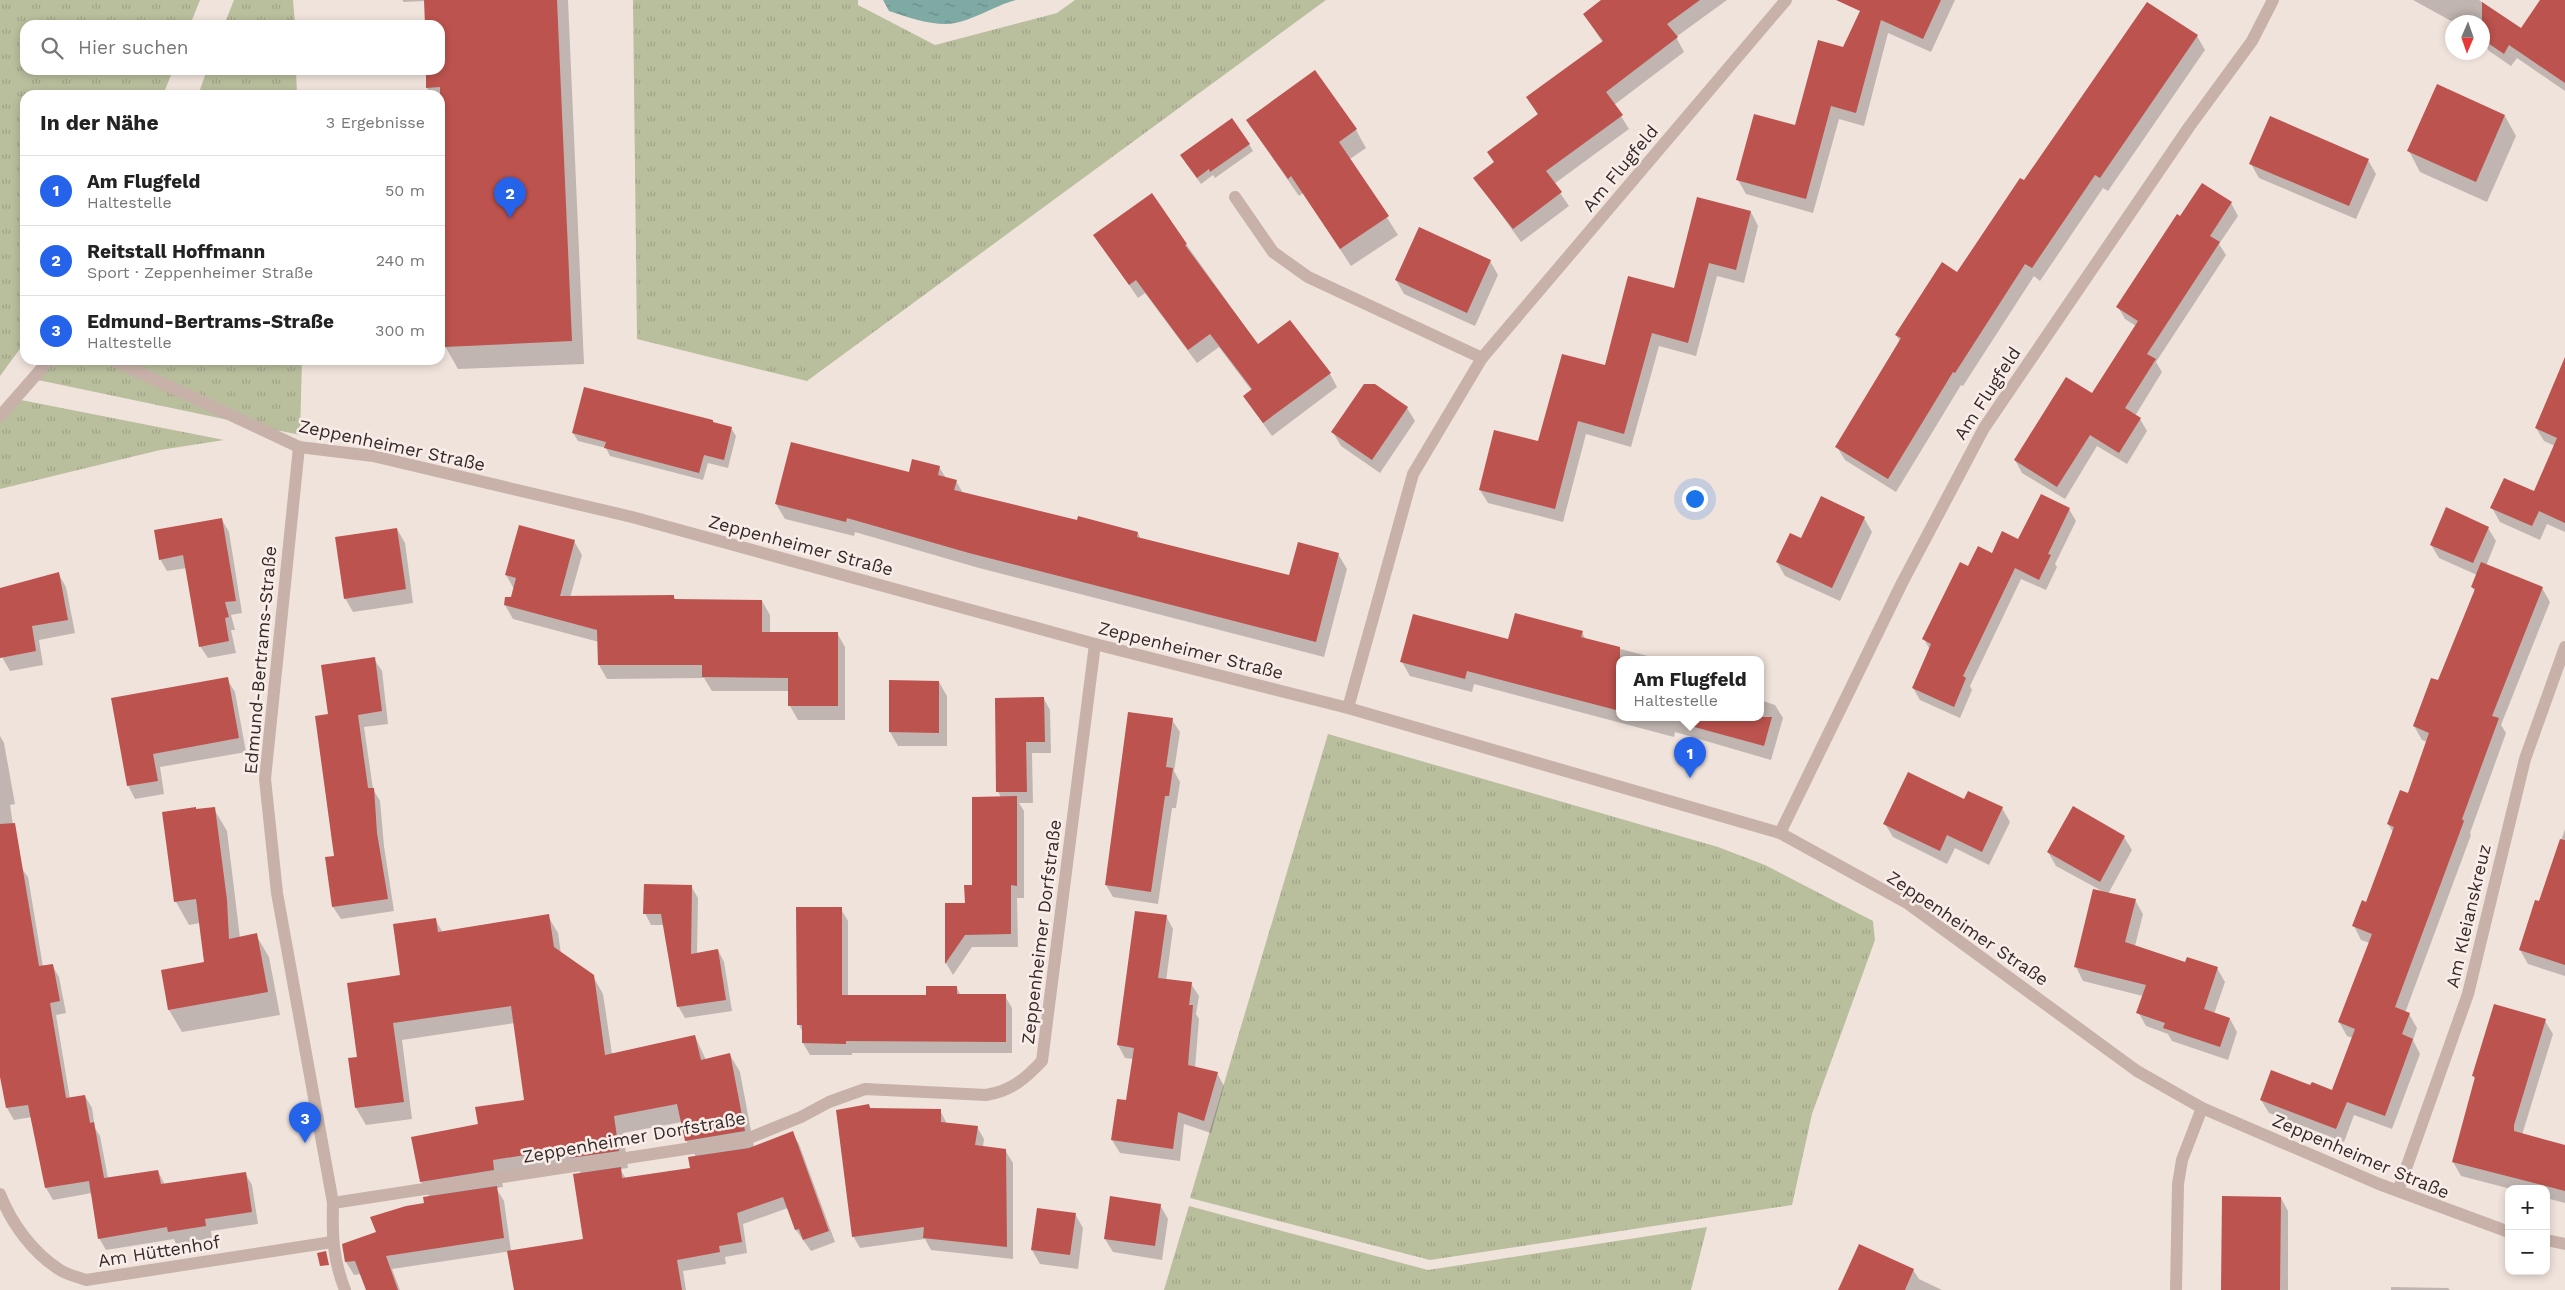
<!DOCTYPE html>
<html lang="de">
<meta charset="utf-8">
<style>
:root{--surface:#fff;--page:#f2f2f2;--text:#222;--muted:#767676;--line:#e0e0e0;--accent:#2563eb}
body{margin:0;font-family:"Work Sans",sans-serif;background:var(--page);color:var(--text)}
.controls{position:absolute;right:15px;bottom:15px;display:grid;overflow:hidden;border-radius:10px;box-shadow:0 2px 8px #0003}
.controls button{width:45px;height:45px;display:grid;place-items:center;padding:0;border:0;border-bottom:1px solid var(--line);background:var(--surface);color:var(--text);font:25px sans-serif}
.compass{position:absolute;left:2445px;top:15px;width:45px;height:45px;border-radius:50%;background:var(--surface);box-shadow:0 2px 8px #0003;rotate:182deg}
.you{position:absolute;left:1694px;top:498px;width:18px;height:18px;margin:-12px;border:4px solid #fff;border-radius:50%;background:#1a73e8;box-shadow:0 0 0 8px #1a73e833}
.badge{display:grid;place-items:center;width:32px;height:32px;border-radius:50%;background:var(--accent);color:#fff;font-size:16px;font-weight:700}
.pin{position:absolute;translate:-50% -41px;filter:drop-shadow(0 1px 2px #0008)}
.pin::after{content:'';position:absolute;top:26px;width:18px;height:15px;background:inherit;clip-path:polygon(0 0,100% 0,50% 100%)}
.popup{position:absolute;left:1616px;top:656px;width:148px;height:65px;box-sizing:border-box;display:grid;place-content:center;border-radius:10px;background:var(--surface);filter:drop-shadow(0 1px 4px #0005);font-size:16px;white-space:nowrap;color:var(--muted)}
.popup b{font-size:19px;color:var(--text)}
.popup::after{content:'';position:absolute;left:50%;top:100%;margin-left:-10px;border:10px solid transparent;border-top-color:var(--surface)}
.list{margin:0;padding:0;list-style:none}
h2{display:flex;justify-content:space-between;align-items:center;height:65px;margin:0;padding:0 20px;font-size:21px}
h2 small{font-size:16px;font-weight:400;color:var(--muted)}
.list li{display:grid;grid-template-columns:32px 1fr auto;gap:15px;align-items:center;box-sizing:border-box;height:70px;padding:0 20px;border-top:1px solid var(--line)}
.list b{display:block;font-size:19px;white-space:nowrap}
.list p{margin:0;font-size:16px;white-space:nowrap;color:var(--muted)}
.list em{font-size:16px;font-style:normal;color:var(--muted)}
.icon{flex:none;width:28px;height:28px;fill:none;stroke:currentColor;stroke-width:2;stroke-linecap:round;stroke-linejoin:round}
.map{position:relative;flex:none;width:2565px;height:1290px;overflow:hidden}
.search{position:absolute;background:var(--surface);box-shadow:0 2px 8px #0003;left:20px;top:20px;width:425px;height:55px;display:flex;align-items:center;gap:12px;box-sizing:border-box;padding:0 18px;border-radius:15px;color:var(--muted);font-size:19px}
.panel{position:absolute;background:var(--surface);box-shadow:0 2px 8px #0003;left:20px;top:90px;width:425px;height:275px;border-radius:15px}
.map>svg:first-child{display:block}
</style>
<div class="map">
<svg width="2565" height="1290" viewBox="0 0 2565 1290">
<defs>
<pattern id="grass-tufts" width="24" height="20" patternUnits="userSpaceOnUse" patternTransform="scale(1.25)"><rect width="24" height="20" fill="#b9be9d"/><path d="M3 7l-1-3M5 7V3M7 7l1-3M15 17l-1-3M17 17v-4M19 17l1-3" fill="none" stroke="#a0a387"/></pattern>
<pattern id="water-ripples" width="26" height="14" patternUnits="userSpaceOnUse" patternTransform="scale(1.25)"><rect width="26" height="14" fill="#7eaaa3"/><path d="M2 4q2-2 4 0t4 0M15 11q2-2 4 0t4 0" fill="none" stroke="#688b85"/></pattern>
</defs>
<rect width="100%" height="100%" fill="#f0e3dc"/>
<g fill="url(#grass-tufts)">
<polygon points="0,0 200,0 190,25 25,25 25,70 173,70 163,95 25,95 25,342 0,376"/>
<polygon points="234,0 293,0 295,25 224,25"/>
<polygon points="633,0 858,0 858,5 935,45 1057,13 1075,0 1326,0 807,381 637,339"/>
<polygon points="207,70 296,70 297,95 198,95"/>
<polygon points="51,360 302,360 300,435 38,380"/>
<polygon points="16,399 224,440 160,450 0,489 0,419"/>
<polygon points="1328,734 1718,847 1765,865 1873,921 1875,940 1812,1114 1792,1205 1430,1260 1190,1198"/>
<polygon points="1189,1206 1428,1270 1707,1227 1691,1290 1164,1290"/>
</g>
<path fill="url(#water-ripples)" d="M 883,0 L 1016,0 C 993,6 970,23 946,24 C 926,24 907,17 889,11 Z"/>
<g fill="#0003" fill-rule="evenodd">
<polygon points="402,0 568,0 584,364 458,369 445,346 440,237 440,95 432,95 427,88 427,70 440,70 440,25 426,25 425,1 404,2"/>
<polygon points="1603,0 1727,0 1676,37 1684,52 1614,105 1629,129 1554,184 1569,206 1521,242 1475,178 1495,163 1538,115 1527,97 1603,43 1584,14"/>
<polygon points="1866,0 1955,0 1931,52 1888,33 1864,126 1839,119 1813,213 1746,194 1738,180 1796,127 1844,49"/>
<polygon points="2413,0 2479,0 2521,30 2542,0 2559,0 2565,4 2565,91 2517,58 2511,66 2489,51 2482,39 2482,22 2453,22"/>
<polygon points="2197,36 2205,50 2108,191 2103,188 2040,281 2034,276 1963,386 1961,385 1896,492 1845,460 1837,447 1900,341 1896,335 1958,274 2024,182"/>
<polygon points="2505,116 2516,136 2487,202 2420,172 2409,151"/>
<polygon points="1247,121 1356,130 1366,148 1350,159 1398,235 1351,266 1303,193 1299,196"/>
<polygon points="1249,144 1253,151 1215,178 1213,175 1201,184 1185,162"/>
<polygon points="2368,160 2376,174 2356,219 2259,178 2251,164"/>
<polygon points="2231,203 2238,216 2219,244 2226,255 2156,362 2162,372 2135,416 2140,419 2147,431 2127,464 2097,446 2065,499 2022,473 2015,460 2093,395 2136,326 2125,319 2118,307 2181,218"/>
<polygon points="1751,212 1758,226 1744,283 1717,276 1696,356 1659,346 1631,447 1586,434 1563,522 1488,503 1480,490 1539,442 1675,289"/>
<polygon points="1095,235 1186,244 1258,345 1330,374 1337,387 1272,436 1244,397 1252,391 1219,347 1197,363 1145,293 1138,298"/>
<polygon points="1490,261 1498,275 1475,326 1404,294 1396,280"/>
<polygon points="2565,360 2565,532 2547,524 2540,540 2500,522 2492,508 2534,493 2555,446 2544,441 2536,428"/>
<polygon points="1407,408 1415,421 1380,473 1341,446 1333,432"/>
<polygon points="712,421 714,423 731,428 736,436 728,468 708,463 703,480 610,456 606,448 578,441 573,433"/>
<polygon points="939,467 946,478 956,481 963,493 1078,522 1138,533 1141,540 1290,577 1338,554 1347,569 1324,657 979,568 855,532 854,536 785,519 776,504"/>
<polygon points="2069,509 2076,521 2055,564 2057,567 2046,590 2021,579 1970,686 1972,690 1960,718 1920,700 1913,688 1930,650 1924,639 1968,568 2019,541"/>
<polygon points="1864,518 1872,532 1840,601 1785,576 1777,562 1801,540"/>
<polygon points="222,520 229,532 242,613 231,615 235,630 231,630 236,653 208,658 200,646 187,568 167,571 160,559"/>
<polygon points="2488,528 2496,541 2486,566 2542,588 2550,602 2501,725 2506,733 2470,833 2471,835 2405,1013 2409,1014 2417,1028 2413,1040 2420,1054 2392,1129 2354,1115 2344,1142 2269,1113 2261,1100 2311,1087 2332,1091 2353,1038 2347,1036 2339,1022 2370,943 2361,940 2354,926 2366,904 2393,832 2388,824 2408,794 2427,742 2422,740 2414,726 2438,682 2475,592 2472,587 2477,575 2439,558 2431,545"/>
<polygon points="397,529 405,543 413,603 353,612 345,598"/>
<polygon points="574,541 582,555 570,598 674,597 676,600 762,601 770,615 770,633 837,633 845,647 845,720 798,720 790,706 790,691 712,691 704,678 607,679 599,665 599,642 513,619 505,605 512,598 514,589 506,575"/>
<polygon points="58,573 66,587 75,633 39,640 43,665 10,671 2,657 0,644 0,589"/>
<polygon points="1582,632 1586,640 1659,659 1620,659 1620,717 1760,717 1760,700 1775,705 1783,718 1771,760 1675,732 1674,737 1474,684 1472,692 1410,676 1402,662 1509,640"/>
<polygon points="374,659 382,671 388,724 364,727 373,789 380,801 384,846 394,911 341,919 333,907 326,858 335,857 329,715"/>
<polygon points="227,679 235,692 246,752 160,767 164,794 135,799 128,785 112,700"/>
<polygon points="891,681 939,682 947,696 947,746 898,746 890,732"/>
<polygon points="1044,699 1050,710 1051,753 1032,753 1033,803 1019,803 1024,811 1024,898 1017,898 1018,947 972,947 953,975 946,963 946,904 966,904 1001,798 998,791"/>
<polygon points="1172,720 1180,732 1174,771 1180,782 1176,808 1172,808 1158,904 1113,897 1106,885"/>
<polygon points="0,736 4,743 15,804 10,805 19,865 28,877 43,967 52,965 59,977 66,1013 56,1015 70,1099 85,1096 92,1108 95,1128 100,1136 108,1178 158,1171 165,1185 245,1173 252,1185 258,1224 211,1231 212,1238 176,1244 174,1239 106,1250 99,1238 92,1193 53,1200 46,1188 32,1117 14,1120 7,1108 0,1070"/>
<polygon points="1965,800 2002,808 2010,822 1989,865 1955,848 1947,864 1893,837 1885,824"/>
<polygon points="214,809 227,831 240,938 256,935 269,957 280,1015 182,1032 169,1010 206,963 200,923 189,925 176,902 163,813"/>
<polygon points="2565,829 2565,976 2528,964 2520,950 2536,901 2540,903"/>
<polygon points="2124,837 2132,850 2108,894 2135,900 2143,914 2135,946 2186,963 2217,968 2225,982 2214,1014 2230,1019 2237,1032 2228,1060 2172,1041 2168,1034 2146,1026 2138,1012 2143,996 2083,981 2076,967 2102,891 2056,866 2048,852"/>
<polygon points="691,886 698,898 697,954 718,950 724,962 732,1011 685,1018 678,1006 664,925 651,925 645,913"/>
<polygon points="841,909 848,921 848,996 927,997 957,988 961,996 1005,996 1012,1008 1012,1053 852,1053 852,1055 810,1055 803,1043 803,1033 799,1025"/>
<path d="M 548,916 L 558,933 L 561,954 L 593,976 L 603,994 L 612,1054 L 695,1036 L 706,1060 L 730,1055 L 740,1072 L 754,1147 L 792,1133 L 799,1144 L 835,1242 L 811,1251 L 796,1230 L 788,1208 L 743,1224 L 747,1253 L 725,1257 L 726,1264 L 683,1271 L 686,1290 L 515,1290 L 634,1232 L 581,1174 L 576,1165 L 501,1176 L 503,1187 L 496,1188 L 504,1201 L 511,1251 L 392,1269 L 400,1290 L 367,1290 L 361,1274 L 354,1275 L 346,1262 L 378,1232 L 425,1204 L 430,1198 L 421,1181 L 479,1125 L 526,1101 L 515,1023 L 402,1040 L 412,1119 L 366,1125 L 356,1108 L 359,1058 L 402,976 L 435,919 L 443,933 ZM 682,1122 L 686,1140 L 696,1157 L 692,1169 L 626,1179 L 620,1169 L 628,1168 L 623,1133 Z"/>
<polygon points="1166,916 1173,929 1166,981 1191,984 1199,996 1196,1014 1199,1019 1195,1068 1217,1073 1224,1086 1211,1133 1184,1124 1180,1161 1120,1153 1112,1140 1127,1102 1133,1059 1125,1058 1118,1045"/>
<polygon points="2545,1021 2553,1034 2522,1135 2565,1146 2565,1203 2546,1198 2546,1189 2511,1189 2461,1176 2453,1162 2476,1080 2473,1076"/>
<polygon points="869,1106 871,1110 940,1110 947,1124 977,1127 984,1139 983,1147 1005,1150 1013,1163 1013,1259 931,1250 925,1239 860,1248 853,1236"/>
<polygon points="2281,1198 2288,1211 2288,1290 2223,1290"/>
<polygon points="1160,1205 1168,1219 1162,1260 1113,1252 1105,1239"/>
<polygon points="1075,1214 1083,1228 1078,1269 1040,1264 1032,1250"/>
<polygon points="1913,1270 1919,1279 1942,1290 1839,1290"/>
<polygon points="2391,1287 2448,1288 2450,1290 2391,1290"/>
</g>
<g fill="#bc534e">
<polygon points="424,0 557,0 572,341 444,347 440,266 440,87 426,88 426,70 440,70 440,25 425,25"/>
<polygon points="1601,0 1700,0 1667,24 1678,37 1606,92 1623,115 1546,171 1562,192 1513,229 1473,178 1494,162 1487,152 1538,114 1526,97 1603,41 1583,14"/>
<polygon points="1836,0 1941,0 1923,39 1881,20 1856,113 1831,106 1806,199 1736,180 1754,114 1795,125 1818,40 1843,47 1860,11"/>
<polygon points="2540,0 2565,0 2565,83 2509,45 2504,54 2482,39 2482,2 2521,28"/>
<polygon points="2147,2 2198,35 2100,178 2095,175 2032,268 2025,264 1955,373 1953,372 1888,479 1835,447 1901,338 1895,335 1942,262 1957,272 2020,178 2024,180"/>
<polygon points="1315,70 1357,129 1339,142 1389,216 1340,249 1291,176 1288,179 1246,120"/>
<polygon points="2437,84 2505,115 2476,182 2407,151"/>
<polygon points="2270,116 2369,159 2349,206 2249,164"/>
<polygon points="1232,118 1250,144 1210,172 1209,169 1197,178 1180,155"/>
<polygon points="2202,183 2232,202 2210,236 2220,242 2147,354 2156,359 2125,408 2141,418 2119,453 2090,435 2057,487 2014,460 2066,377 2092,393 2138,321 2116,307 2177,214 2180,216"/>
<polygon points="1152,193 1187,244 1185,245 1258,344 1290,320 1331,373 1263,423 1243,396 1252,389 1210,334 1188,350 1136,280 1129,285 1093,235"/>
<polygon points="1697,197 1751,211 1736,270 1709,263 1688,343 1652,333 1624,434 1578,421 1555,509 1479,490 1494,430 1538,441 1562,354 1605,365 1628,276 1674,288"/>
<polygon points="1419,227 1491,260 1467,313 1395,280"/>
<polygon points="2565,357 2565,523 2539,511 2532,526 2490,508 2504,478 2534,491 2557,438 2535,428"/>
<polygon points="1364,384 1375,384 1408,407 1372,460 1331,432"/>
<polygon points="584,387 713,420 713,422 732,427 724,460 704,455 699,473 604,448 606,442 572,433"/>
<polygon points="791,442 909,472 912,459 940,466 938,475 957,480 954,490 1077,520 1078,516 1138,532 1137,537 1289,575 1298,542 1339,553 1316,642 969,553 847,518 846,522 775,504"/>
<polygon points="2041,494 2070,508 2048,554 2051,555 2039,580 2015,568 1963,676 1966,678 1954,707 1912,688 1931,644 1922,639 1960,562 1968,566 1978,546 1992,553 2002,531 2018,539"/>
<polygon points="1821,496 1865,517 1832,588 1776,562 1790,533 1801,538"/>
<polygon points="2446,507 2489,527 2473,563 2430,545"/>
<polygon points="222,518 236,601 225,602 229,617 225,618 229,641 199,647 183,555 159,560 154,530"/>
<polygon points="519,525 575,540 560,596 674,595 674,599 762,600 762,632 838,632 838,706 788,706 788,678 702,677 702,665 598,665 597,630 504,605 505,597 511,597 516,578 505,575"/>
<polygon points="397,528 406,589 344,599 335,537"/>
<polygon points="2481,562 2543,587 2492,716 2499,718 2462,819 2464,821 2395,1007 2410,1013 2402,1034 2413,1039 2385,1116 2347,1102 2336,1129 2260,1100 2271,1070 2310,1085 2312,1082 2332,1090 2355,1029 2338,1022 2372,934 2352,926 2362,900 2366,902 2394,827 2387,824 2400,790 2408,793 2429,733 2413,726 2431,678 2438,680 2475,589 2471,587"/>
<polygon points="59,572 68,620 32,626 36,651 0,658 0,588"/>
<polygon points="1515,613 1583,631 1581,637 1620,647 1620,711 1467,671 1465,679 1400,662 1413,614 1508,639"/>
<polygon points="375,657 382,711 358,715 368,788 374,788 377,833 388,899 332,907 325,857 334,856 315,716 328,714 321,665"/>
<polygon points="228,677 239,738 153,754 158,781 127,786 111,698"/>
<polygon points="889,680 939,681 939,733 889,732"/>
<polygon points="1044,697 1045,742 1026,742 1027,792 996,792 995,698"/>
<polygon points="1128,712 1173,718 1166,767 1173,768 1169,796 1165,796 1151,892 1105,885"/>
<polygon points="1688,717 1772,717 1764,746 1687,725"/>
<polygon points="1908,772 1964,799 1968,791 2003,807 1982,852 1947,835 1940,851 1883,824"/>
<polygon points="1017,796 1017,886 1011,885 1011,934 965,935 945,964 945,903 965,903 964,885 972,885 972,797"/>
<polygon points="2073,806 2125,836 2100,882 2047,852"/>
<polygon points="196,807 196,809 215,807 227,900 229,939 257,933 268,992 168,1010 161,970 204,962 196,899 174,902 162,812"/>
<polygon points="15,823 39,966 53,964 60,1001 50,1003 66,1098 85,1095 90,1123 94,1122 104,1178 158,1170 161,1184 246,1172 252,1212 205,1219 206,1226 168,1232 167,1227 98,1239 89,1181 45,1188 28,1105 6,1108 0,1077 0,824"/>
<polygon points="2560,839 2565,840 2565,965 2519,950 2535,900 2539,901"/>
<polygon points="644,884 692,885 691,954 718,949 726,1000 677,1007 661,914 643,914"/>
<polygon points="2093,889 2136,899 2125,942 2185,962 2187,957 2218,967 2204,1009 2230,1018 2220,1047 2163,1028 2165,1023 2136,1013 2146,985 2074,967"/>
<polygon points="796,907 842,907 842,995 926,995 926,986 957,986 957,994 1006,994 1006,1042 846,1041 846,1044 802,1043 802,1025 797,1025"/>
<polygon points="1135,911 1167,915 1158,978 1192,982 1189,1005 1193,1005 1188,1065 1218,1072 1204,1121 1178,1112 1173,1149 1111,1140 1117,1099 1126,1100 1134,1048 1117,1045"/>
<polygon points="549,914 554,947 594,975 605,1055 695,1035 701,1060 730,1053 745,1131 685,1141 677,1104 614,1116 619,1151 570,1158 569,1148 493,1160 494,1170 420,1182 411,1137 478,1124 475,1107 524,1100 511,1006 393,1023 404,1102 355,1108 348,1058 357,1057 347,983 400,975 393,924 436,918 438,932"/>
<polygon points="2494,1004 2546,1019 2514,1125 2514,1131 2565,1145 2565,1191 2452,1162 2475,1077 2472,1076"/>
<polygon points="869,1104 870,1108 941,1109 941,1122 978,1126 975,1145 1006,1149 1007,1247 923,1238 924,1227 852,1237 836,1110"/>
<polygon points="793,1131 829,1231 803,1240 799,1229 795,1230 783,1197 737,1213 742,1242 719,1246 720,1252 677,1260 682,1290 514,1290 507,1251 583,1239 573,1174 621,1167 622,1178 690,1168 688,1157 749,1148"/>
<polygon points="497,1186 504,1238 386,1256 398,1290 366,1290 355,1261 345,1262 342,1244 376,1232 370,1217 406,1206 424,1203 423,1197"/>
<polygon points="1110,1196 1161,1204 1155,1246 1104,1239"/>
<polygon points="2222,1196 2281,1197 2280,1290 2221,1290"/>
<polygon points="1037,1208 1076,1213 1070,1255 1031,1250"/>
<polygon points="1859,1244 1914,1269 1905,1290 1838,1290"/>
<polygon points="326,1251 329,1265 320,1266 317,1253"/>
</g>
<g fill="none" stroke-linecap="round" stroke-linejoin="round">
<g stroke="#c7b1a9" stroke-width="12">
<polyline points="1235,197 1273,252 1308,277 1482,358"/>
<polyline points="113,360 299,447 373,456 632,517 1095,644 1348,708 1780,833 1907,903 2137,1071 2202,1108 2379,1184 2509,1232"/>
<polyline points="0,416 49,360"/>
<path d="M 299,447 L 265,779 L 277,893 L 333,1203 C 332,1237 333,1259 345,1290"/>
<polyline points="1348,708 1413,474 1482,358 1786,0"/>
<polyline points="1780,833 1902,583 1984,428 2189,127 2252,41 2273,0"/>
<polyline points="2398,1191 2468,994 2525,759 2565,647"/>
<path d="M 0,1194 C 11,1223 33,1253 60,1270 C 68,1275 78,1277 86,1280 L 332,1242"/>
<path d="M 333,1203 L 744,1140 L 801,1117 L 829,1102 L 865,1089 L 986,1095 C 1011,1091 1025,1079 1042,1061 L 1095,644"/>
<polyline points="2546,1240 2565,1244"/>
<polyline points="2176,1290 2178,1184 2182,1160 2202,1108"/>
</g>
</g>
<g text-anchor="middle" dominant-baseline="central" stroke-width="5" stroke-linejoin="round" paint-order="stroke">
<g font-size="18" fill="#352a28" stroke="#f8ede8">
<text transform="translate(1620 168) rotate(-50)">Am Flugfeld</text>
<text transform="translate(1987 393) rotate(-57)">Am Flugfeld</text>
<text transform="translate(392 445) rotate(12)">Zeppenheimer Straße</text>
<text transform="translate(801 545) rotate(15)">Zeppenheimer Straße</text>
<text transform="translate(1191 650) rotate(14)">Zeppenheimer Straße</text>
<text transform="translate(260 660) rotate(-85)">Edmund-Bertrams-Straße</text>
<text transform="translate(2468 916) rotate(-77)">Am Kleianskreuz</text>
<text transform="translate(1968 928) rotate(34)">Zeppenheimer Straße</text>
<text transform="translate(1041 932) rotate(-83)">Zeppenheimer Dorfstraße</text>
<text transform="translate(634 1137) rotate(-10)">Zeppenheimer Dorfstraße</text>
<text transform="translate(2361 1156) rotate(23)">Zeppenheimer Straße</text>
<text transform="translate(159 1251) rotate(-9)">Am Hüttenhof</text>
</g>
</g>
</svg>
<div class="controls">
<button>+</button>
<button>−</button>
</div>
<svg class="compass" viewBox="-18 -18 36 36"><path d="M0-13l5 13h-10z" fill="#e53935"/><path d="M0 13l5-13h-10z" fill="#767676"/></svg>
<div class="you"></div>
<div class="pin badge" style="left:1690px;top:778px">1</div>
<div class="popup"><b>Am Flugfeld</b>Haltestelle</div>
<div class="pin badge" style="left:510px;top:218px">2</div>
<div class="pin badge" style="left:305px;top:1143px">3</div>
<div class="search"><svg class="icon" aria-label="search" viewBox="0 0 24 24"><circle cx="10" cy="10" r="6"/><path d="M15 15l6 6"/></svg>Hier suchen</div>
<section class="panel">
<h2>In der Nähe<small>3 Ergebnisse</small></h2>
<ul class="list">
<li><span class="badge">1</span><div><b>Am Flugfeld</b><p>Haltestelle</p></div><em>50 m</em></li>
<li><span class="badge">2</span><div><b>Reitstall Hoffmann</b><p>Sport · Zeppenheimer Straße</p></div><em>240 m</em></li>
<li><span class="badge">3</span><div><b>Edmund-Bertrams-Straße</b><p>Haltestelle</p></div><em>300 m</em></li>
</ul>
</section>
</div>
